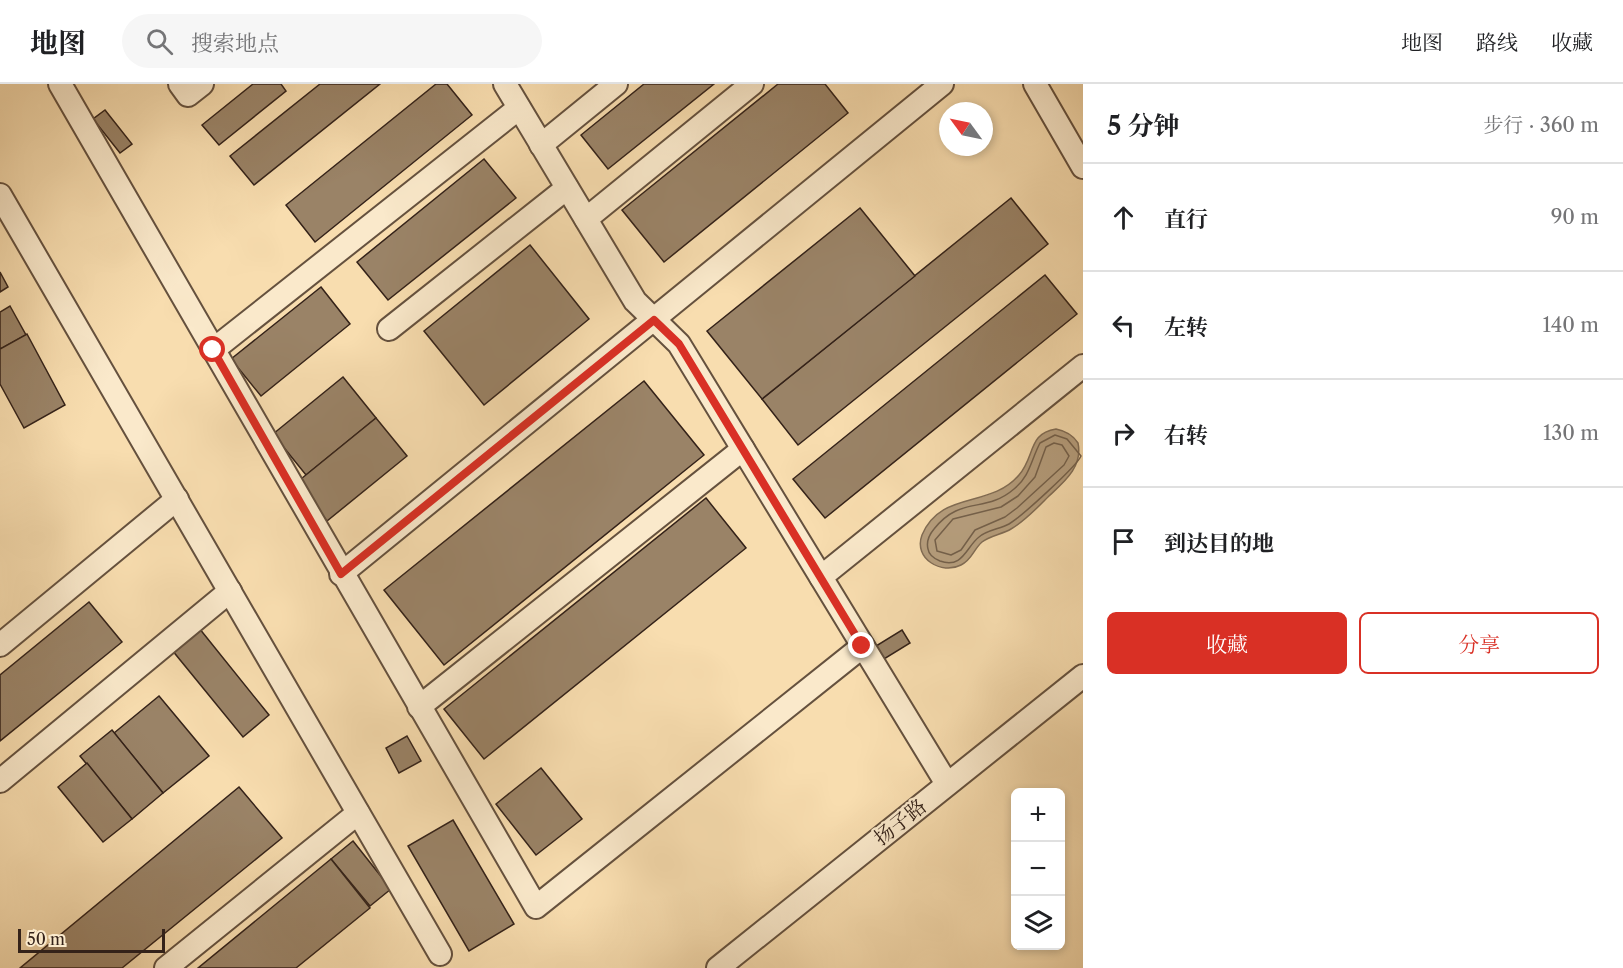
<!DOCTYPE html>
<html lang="zh">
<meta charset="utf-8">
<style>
:root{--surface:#fff;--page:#f6f6f6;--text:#202124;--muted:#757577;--line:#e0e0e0;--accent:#d93025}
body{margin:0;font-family:"Libre Caslon Text","Noto Serif SC",serif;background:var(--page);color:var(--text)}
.controls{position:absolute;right:18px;bottom:18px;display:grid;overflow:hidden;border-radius:9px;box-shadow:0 3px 9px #0003}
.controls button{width:54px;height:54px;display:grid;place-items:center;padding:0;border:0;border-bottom:2px solid var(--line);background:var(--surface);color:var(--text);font:30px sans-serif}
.compass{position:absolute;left:939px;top:18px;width:54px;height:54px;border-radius:50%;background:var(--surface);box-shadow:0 3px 9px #0003;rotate:303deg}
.scale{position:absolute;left:18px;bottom:15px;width:147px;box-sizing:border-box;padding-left:6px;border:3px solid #342219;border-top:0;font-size:16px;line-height:21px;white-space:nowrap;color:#342219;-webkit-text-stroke:4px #fae9cb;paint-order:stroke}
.stop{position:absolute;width:18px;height:18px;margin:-14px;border:4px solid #d93025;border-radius:50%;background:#fff}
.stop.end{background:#d93025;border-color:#fff;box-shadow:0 2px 6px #0008}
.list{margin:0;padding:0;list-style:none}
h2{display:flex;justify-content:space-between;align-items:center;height:78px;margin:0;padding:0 24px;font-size:26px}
h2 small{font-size:20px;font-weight:400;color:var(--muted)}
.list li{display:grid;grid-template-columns:39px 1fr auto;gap:18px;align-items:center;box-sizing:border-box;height:108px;padding:0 24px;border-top:2px solid var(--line)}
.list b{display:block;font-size:22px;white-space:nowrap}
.list em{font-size:20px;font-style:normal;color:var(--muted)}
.actions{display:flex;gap:12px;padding:18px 24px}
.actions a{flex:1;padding:14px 0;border:2px solid var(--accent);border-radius:9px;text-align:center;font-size:21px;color:var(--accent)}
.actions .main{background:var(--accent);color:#fff}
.icon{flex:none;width:33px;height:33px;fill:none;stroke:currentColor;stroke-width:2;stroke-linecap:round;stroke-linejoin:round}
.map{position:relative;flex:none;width:1083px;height:884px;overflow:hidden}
header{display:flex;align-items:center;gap:36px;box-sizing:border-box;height:84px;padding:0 30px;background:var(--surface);border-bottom:2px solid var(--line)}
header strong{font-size:28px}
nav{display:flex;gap:33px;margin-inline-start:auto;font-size:21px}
.search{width:420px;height:54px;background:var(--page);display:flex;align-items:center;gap:15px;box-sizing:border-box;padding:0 21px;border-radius:33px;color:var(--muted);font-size:22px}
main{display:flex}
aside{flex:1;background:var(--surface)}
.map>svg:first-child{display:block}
</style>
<header>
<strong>地图</strong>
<div class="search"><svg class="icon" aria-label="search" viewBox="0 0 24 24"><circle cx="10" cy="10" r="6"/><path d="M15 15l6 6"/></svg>搜索地点</div>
<nav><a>地图</a><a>路线</a><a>收藏</a></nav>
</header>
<main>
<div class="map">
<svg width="1083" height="884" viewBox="0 0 1083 884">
<rect width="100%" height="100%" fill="#f8ddaf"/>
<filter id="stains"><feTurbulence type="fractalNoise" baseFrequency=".00333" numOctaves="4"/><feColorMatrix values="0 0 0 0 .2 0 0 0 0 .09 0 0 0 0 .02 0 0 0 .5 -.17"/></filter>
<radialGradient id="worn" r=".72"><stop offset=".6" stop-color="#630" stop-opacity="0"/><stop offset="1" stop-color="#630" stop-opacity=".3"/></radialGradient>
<path fill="#b59d7c" stroke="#816c54" stroke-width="1.5" d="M 1056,345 C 1066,347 1073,351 1078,359 C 1083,383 1064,398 1049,412 C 1037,424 1025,437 1011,445 C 1003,450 989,452 982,458 C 973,466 972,476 961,481 C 942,491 913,475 922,451 C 941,406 990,425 1019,391 C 1035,373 1028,349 1056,345 Z"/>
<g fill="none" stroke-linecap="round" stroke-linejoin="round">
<g stroke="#74604a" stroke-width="1.5">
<path d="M 1055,351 L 1067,355 L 1081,372 C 1077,382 1021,433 1009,440 C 1000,445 987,446 979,453 C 966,463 963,485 940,477 C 935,475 929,472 928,465 C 926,457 929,451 934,445 C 961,411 985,430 1014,405 C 1030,392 1031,376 1040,359 Z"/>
<polygon points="1054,359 1062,361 1069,372 1064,381 1017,424 1005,433 975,446 961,466 951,471 937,467 935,456 953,435 1001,423 1018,412 1035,393 1046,363"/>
</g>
</g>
<g fill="#9a8367" stroke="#342219" stroke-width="1.5">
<polygon points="253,0 281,0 286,7 219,61 202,41"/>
<polygon points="320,0 380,0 254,101 230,72"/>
<polygon points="436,0 447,0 472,31 315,158 286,121"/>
<polygon points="644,0 714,0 608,85 581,51"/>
<polygon points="778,0 825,0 848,29 664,178 622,126"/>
<polygon points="105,26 132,60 120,69 93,35"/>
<polygon points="484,75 516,114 388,216 357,178"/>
<polygon points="1011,114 1048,160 798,361 762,315"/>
<polygon points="860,124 915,192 762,315 707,247"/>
<polygon points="530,161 589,235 484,321 424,247"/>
<polygon points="0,188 8,203 0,208"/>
<polygon points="1045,191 1077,230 825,434 793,395"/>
<polygon points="321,203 350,240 261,312 231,275"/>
<polygon points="10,222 26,251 0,265 0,228"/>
<polygon points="27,250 65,321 24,344 0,300 0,265"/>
<polygon points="343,293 376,334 306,391 273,350"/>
<polygon points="644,297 704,371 444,581 384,506"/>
<polygon points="376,334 407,372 327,437 296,399"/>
<polygon points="706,414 746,464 484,675 444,625"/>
<polygon points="89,518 122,558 0,657 0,591"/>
<polygon points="199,544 269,631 243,653 172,566"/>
<polygon points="902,546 910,559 884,575 876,562"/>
<polygon points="159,612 209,672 163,709 114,649"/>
<polygon points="112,646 163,709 132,735 80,672"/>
<polygon points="407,652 421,677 399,689 386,664"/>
<polygon points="87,679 132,735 103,758 58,703"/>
<polygon points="541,684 582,735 536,771 496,720"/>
<polygon points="239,703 282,754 122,884 20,884"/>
<polygon points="453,736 514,840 469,867 408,762"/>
<polygon points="353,757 391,805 370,822 331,775"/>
<polygon points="331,775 370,824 296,884 198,884"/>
</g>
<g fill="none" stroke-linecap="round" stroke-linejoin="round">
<defs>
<g id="minor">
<polyline points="60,0 536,823 863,562"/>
<polyline points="180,0 188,11 202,0"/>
<polyline points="505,0 635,217 679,260 947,700"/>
<polyline points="1035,0 1083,83"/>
<polyline points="541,61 616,0"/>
<polyline points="0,111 440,870"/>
<polyline points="586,135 752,0"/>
<polyline points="389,245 567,104"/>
<polyline points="213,266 519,24"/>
<polyline points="341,490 942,0"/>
<polyline points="821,493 1083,282"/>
<polyline points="0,561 177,415"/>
<polyline points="419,623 743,365"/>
<polyline points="0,697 230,507"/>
<polyline points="166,884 358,729"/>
<polyline points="718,884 1083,592"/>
</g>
</defs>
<use href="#minor" stroke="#65513e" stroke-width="26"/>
<use href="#minor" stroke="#fae9cb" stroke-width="22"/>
</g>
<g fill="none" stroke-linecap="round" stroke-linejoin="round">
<polyline stroke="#d93025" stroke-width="8" points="213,266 341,490 654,236 679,260 862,562"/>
</g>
<g text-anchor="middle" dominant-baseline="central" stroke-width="4.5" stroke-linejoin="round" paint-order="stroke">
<g font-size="20" fill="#342219" stroke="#fae9cb">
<text transform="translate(900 738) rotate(-39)">扬子路</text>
</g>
</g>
<rect width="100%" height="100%" filter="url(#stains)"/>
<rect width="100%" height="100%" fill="url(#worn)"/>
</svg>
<div class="controls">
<button>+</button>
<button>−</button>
<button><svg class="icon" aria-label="layers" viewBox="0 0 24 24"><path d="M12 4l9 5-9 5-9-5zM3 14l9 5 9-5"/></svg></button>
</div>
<svg class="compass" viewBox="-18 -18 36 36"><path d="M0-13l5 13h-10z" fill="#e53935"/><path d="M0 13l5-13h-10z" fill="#757577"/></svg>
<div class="scale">50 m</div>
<div class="stop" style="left:213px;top:266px"></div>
<div class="stop end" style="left:862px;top:562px"></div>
</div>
<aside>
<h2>5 分钟<small>步行 · 360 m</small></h2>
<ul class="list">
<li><svg class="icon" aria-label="ahead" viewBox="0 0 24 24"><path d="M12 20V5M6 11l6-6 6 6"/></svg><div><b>直行</b></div><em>90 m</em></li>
<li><svg class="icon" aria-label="left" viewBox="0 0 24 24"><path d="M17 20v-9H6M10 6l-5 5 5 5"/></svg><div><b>左转</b></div><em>140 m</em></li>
<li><svg class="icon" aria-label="right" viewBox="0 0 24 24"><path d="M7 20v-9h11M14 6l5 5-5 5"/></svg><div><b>右转</b></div><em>130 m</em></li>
<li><svg class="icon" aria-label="arrive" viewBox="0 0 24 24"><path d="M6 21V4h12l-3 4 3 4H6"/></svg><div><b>到达目的地</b></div></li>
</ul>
<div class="actions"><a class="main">收藏</a><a>分享</a></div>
</aside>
</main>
